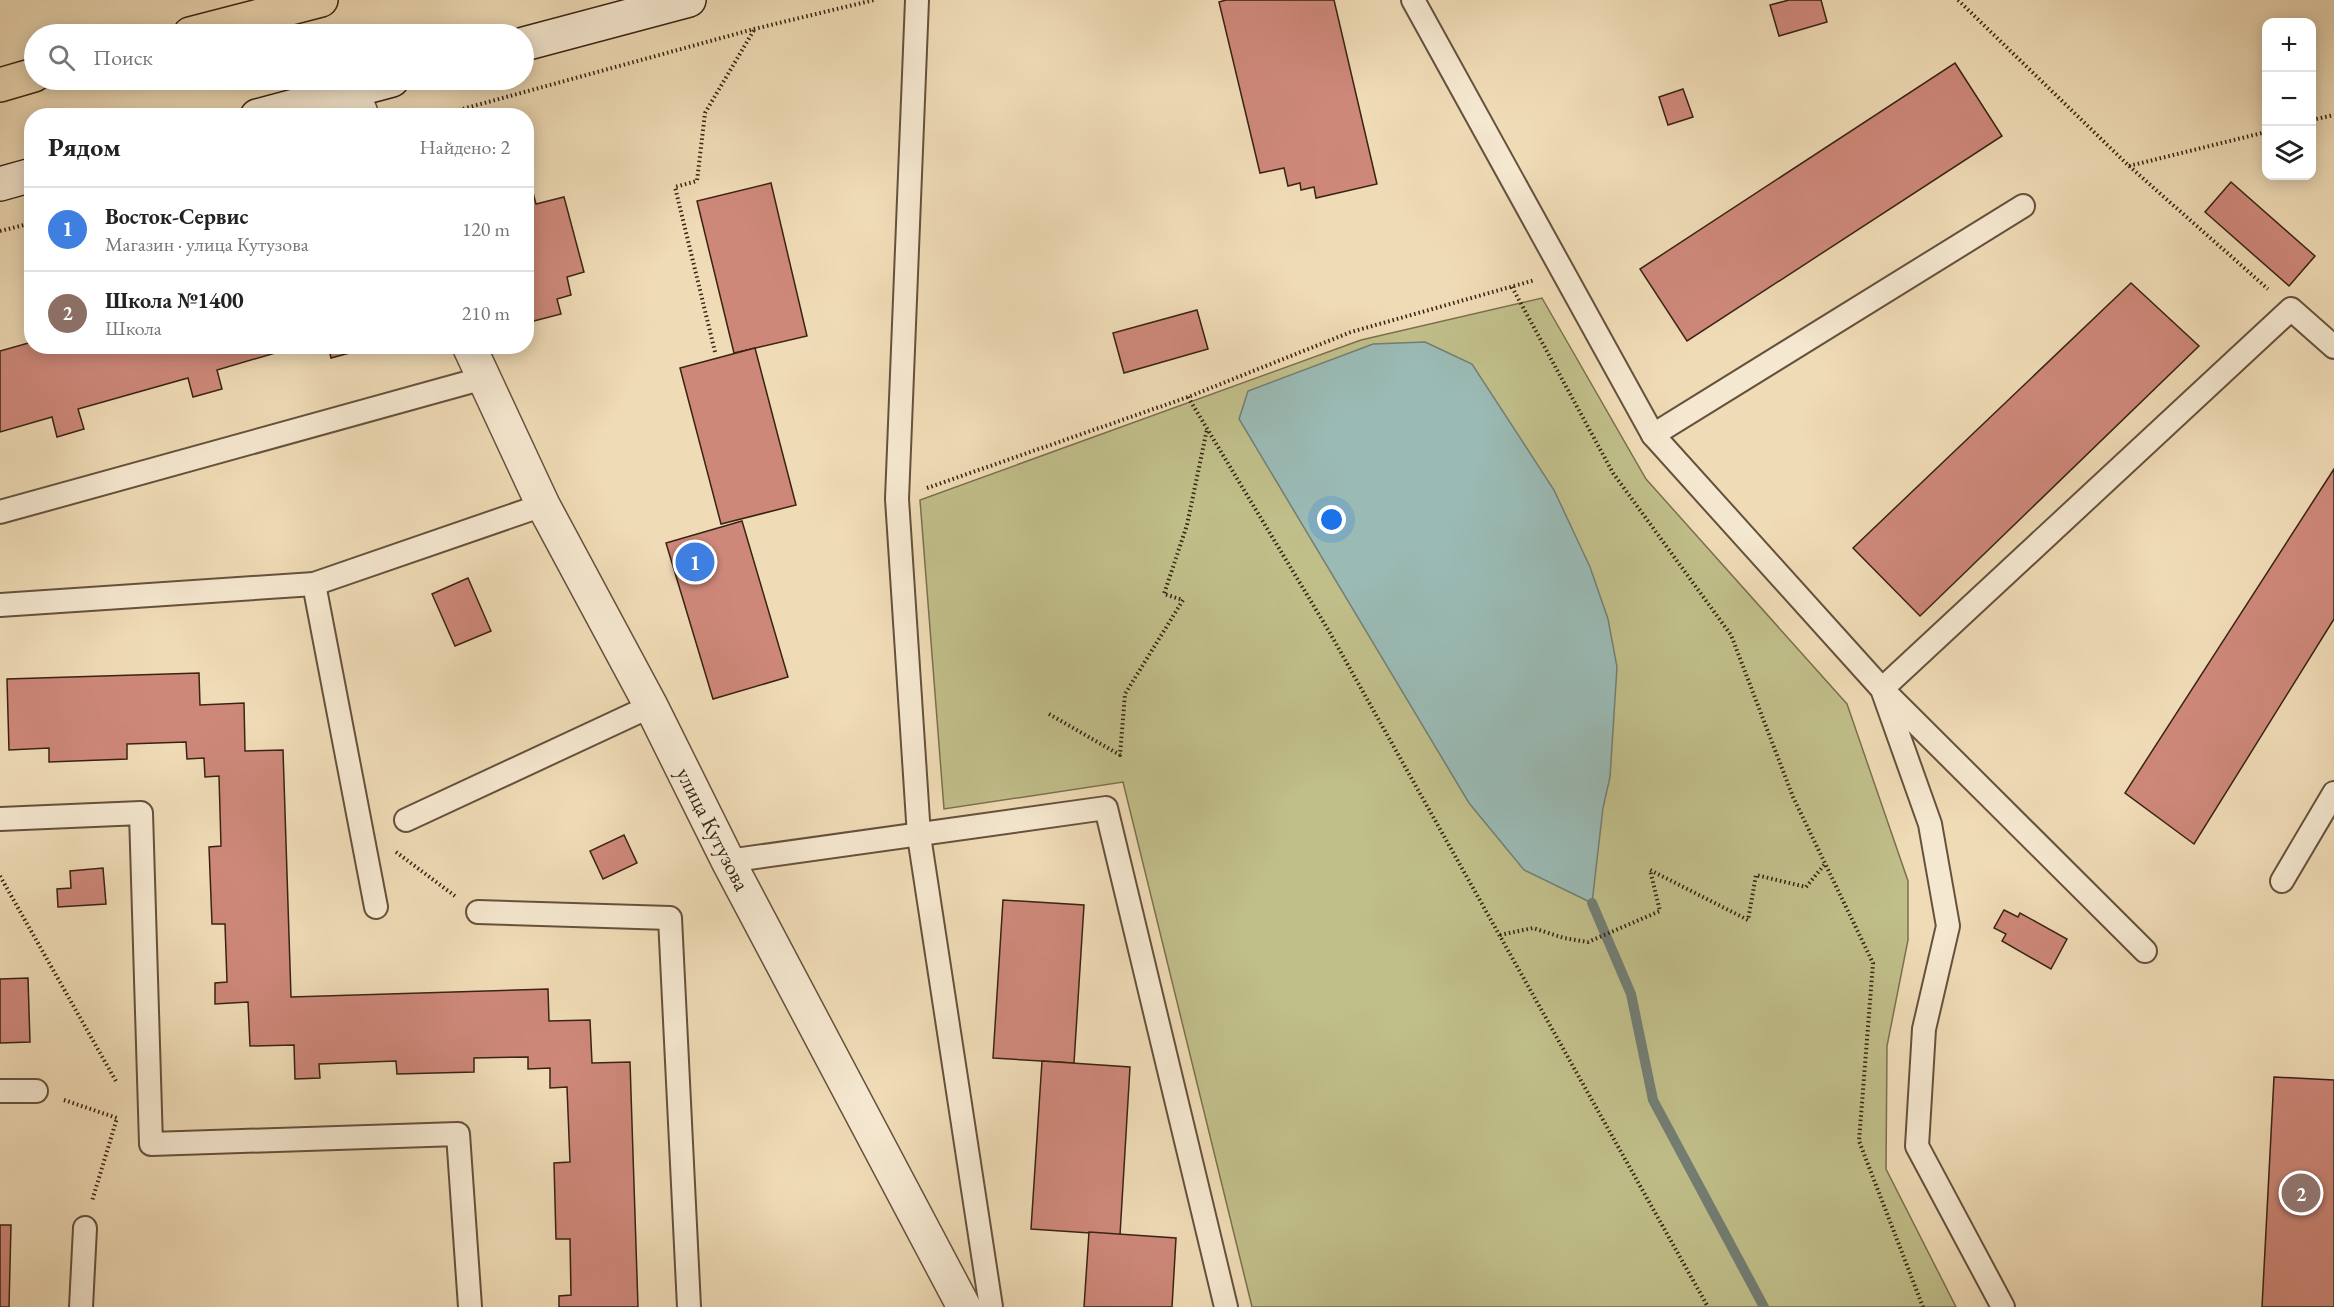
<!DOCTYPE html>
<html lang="ru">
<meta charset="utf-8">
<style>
:root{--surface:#fff;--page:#f6f6f6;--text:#222;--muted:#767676;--line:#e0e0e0;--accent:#8f2418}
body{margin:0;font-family:"EB Garamond",serif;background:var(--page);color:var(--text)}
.controls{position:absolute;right:18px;top:18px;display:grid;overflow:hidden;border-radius:12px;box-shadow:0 3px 15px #0003}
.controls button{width:54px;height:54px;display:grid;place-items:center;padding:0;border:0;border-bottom:2px solid var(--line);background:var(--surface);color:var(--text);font:30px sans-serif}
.you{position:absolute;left:1332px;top:520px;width:21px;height:21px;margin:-15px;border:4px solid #fff;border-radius:50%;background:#1a73e8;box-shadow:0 0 0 9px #1a73e833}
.badge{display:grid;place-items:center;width:39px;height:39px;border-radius:50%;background:var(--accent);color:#fff;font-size:20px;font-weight:700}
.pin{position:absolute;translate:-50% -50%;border:3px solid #fff;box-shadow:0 2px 6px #0006}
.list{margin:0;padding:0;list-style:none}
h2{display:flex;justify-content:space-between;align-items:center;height:78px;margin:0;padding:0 24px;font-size:26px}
h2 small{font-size:20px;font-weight:400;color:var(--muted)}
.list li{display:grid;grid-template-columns:39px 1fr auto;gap:18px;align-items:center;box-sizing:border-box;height:84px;padding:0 24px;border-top:2px solid var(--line)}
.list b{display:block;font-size:22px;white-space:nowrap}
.list p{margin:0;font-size:20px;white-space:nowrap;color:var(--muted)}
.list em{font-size:20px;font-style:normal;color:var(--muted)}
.icon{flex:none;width:33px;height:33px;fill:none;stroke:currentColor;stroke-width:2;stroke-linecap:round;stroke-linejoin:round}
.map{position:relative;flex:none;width:2334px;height:1307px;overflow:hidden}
.search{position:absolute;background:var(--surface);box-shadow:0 3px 15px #0003;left:24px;top:24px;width:510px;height:66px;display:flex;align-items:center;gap:15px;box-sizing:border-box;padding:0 21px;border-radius:33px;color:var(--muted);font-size:22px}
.panel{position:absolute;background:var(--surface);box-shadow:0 3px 15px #0003;left:24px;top:108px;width:510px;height:246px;border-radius:24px}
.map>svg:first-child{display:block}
</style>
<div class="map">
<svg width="2334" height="1307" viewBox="0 0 2334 1307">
<rect width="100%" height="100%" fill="#efdbb6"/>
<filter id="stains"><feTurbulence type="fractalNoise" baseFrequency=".00333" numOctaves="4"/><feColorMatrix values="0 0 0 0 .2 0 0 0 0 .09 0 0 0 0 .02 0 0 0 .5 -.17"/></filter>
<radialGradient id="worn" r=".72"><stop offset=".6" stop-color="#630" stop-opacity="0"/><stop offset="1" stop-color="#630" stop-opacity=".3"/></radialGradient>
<polygon fill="#c0be89" stroke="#7c704e" stroke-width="1.5" points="1542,298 1646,479 1847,704 1908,881 1908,940 1887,1046 1886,1169 1956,1307 1252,1307 1123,782 944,809 920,500 1361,340"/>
<polygon fill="#9abab4" stroke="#737e74" stroke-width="1.5" points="1425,342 1472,364 1554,490 1590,567 1608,619 1617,667 1610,777 1603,808 1592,903 1524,870 1469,803 1239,419 1248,391 1373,344"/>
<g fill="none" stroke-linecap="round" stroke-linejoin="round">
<polyline stroke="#737e74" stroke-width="10" points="1592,903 1631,994 1653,1100 1764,1307"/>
</g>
<g fill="#ce887a" stroke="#392313" stroke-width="1.5">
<polygon points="1226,0 1334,0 1377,184 1316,198 1314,187 1301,190 1300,183 1288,186 1284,168 1260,173 1219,2"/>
<polygon points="1789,0 1821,0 1827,22 1779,36 1770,5"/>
<polygon points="1955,63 2002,136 1687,341 1640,269"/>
<polygon points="1683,89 1693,117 1668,125 1659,97"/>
<polygon points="2231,182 2315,256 2289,286 2205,212"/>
<polygon points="771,183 807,336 734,353 697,201"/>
<polygon points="531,185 536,204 564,197 584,272 567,277 571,295 557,299 561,314 526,323 526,186"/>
<polygon points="2131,283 2199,346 1920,616 1853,548"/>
<polygon points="1197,310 1208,349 1124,373 1113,333"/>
<polygon points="32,342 32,346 299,346 217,370 222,389 193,397 188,378 78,409 84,429 57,437 52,417 0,432 0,351"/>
<polygon points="328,346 356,346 357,351 331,358"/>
<polygon points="755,348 796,505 721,524 680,368"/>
<polygon points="2334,469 2334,619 2194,844 2125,793"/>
<polygon points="742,521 788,677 713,699 666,543"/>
<polygon points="468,578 491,631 455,646 432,594"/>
<polygon points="199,673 200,705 244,703 245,751 283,750 291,997 548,989 549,1021 590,1020 592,1063 630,1062 638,1307 559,1307 559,1296 571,1295 570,1239 556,1239 554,1163 570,1162 567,1087 550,1088 550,1068 528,1069 528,1057 474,1058 474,1072 397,1074 396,1061 319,1064 320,1078 295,1079 294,1045 250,1046 248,1002 215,1004 215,983 227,982 225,924 212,924 209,847 221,846 219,776 205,777 204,758 187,759 186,742 127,744 127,759 49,762 49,748 9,750 7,679"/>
<polygon points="624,835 637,863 603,879 590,851"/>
<polygon points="103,868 106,904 58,907 57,889 71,888 70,871"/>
<polygon points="1003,900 1084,905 1074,1063 993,1058"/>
<polygon points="2004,910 2018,917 2020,913 2067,939 2051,969 2002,941 2006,934 1994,928"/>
<polygon points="28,978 30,1042 0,1043 0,979"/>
<polygon points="1042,1061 1130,1067 1120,1235 1031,1229"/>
<polygon points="2274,1077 2334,1080 2334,1307 2262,1307"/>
<polygon points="0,1225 11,1225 9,1307 0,1307"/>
<polygon points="1089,1232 1176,1238 1172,1307 1084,1307"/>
</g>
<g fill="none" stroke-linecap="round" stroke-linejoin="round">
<defs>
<g id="service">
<polyline points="917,0 897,499 919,836 991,1307"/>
<polyline points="1413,0 1653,435 1882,689 1930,824 1948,926 1924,1029 1917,1146 2003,1307"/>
<polyline points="1653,435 2023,206"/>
<polyline points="0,512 484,378"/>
<polyline points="314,584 376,907"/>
<polyline points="0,605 314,584 543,505"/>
<polyline points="0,819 141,813 151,1144 458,1134 470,1307"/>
<polyline points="406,820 651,706"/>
<polyline points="728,861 1106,808 1226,1307"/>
<polyline points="2282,881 2334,793"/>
<polyline points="478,912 670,918 689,1307"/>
<polyline points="2145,951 1882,689 2291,309 2334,347"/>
<polyline points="0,1091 36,1091"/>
<polyline points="81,1307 85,1228"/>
</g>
<g id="minor">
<polyline points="352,90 362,116"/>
<polyline points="469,346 543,505 651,706 728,861 964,1307"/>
</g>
<g id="secondary">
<polyline points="524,44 689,0"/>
<polyline points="257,116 392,80"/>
<polyline points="0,184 32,175"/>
</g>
<g id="primary">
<polyline points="190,34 321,0"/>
<polyline points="0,85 34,75"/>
</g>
</defs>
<use href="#service" stroke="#66513c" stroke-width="26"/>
<use href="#minor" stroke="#66513c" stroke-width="36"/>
<use href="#secondary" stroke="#392313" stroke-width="36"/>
<use href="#primary" stroke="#392313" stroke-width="36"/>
<g stroke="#392313" stroke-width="4" stroke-dasharray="1.5 3" stroke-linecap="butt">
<polyline points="1958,0 2129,166 2268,289"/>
<polyline points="437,116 754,29 874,0"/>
<polyline points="2312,120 2334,115"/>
<polyline points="2129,166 2266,132"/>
<polyline points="0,231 32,223"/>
<polyline points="1512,287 1613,473 1731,635 1793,797 1873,963 1859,1141 1923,1307"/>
<polyline points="715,352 675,187 697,181 705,113 754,30"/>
<polyline points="1188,397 1330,633 1708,1307"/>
<polyline points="927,488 1188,397 1351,332 1535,280"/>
<polyline points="1049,714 1120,755 1125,694 1183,600 1164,594 1187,525 1207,429"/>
<polyline points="396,852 455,896"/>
<polyline points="0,876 117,1083"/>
<polyline points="1500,935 1533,928 1564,938 1588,942 1660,911 1650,870 1748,920 1756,875 1806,887 1825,864"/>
<polyline points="64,1100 117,1118 92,1201"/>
</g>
<use href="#service" stroke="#f5e8d0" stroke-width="22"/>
<use href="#minor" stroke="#f5e8d0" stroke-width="33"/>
<use href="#secondary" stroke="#f5e8d0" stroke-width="33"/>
<use href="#primary" stroke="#efdbb6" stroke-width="33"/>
</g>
<g text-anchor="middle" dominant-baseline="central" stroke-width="4.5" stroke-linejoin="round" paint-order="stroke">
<g font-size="22" fill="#392313" stroke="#f5e8d0">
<text transform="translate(713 829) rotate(63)">улица Кутузова</text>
</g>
</g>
<rect width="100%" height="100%" filter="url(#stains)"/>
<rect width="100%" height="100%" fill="url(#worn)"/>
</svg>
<div class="controls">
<button>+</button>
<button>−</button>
<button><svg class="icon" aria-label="layers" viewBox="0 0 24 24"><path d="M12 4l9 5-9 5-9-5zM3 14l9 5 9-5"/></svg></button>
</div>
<div class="you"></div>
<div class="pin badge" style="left:695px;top:562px;background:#3f7fe0">1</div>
<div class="pin badge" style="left:2301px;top:1193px;background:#8d6e63">2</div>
<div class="search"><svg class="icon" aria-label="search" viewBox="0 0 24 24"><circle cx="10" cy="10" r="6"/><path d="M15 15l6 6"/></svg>Поиск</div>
<section class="panel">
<h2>Рядом<small>Найдено: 2</small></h2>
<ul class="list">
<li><span class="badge" style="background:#3f7fe0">1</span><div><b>Восток-Сервис</b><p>Магазин · улица Кутузова</p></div><em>120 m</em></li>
<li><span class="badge" style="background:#8d6e63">2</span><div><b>Школа №1400</b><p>Школа</p></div><em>210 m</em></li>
</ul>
</section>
</div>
